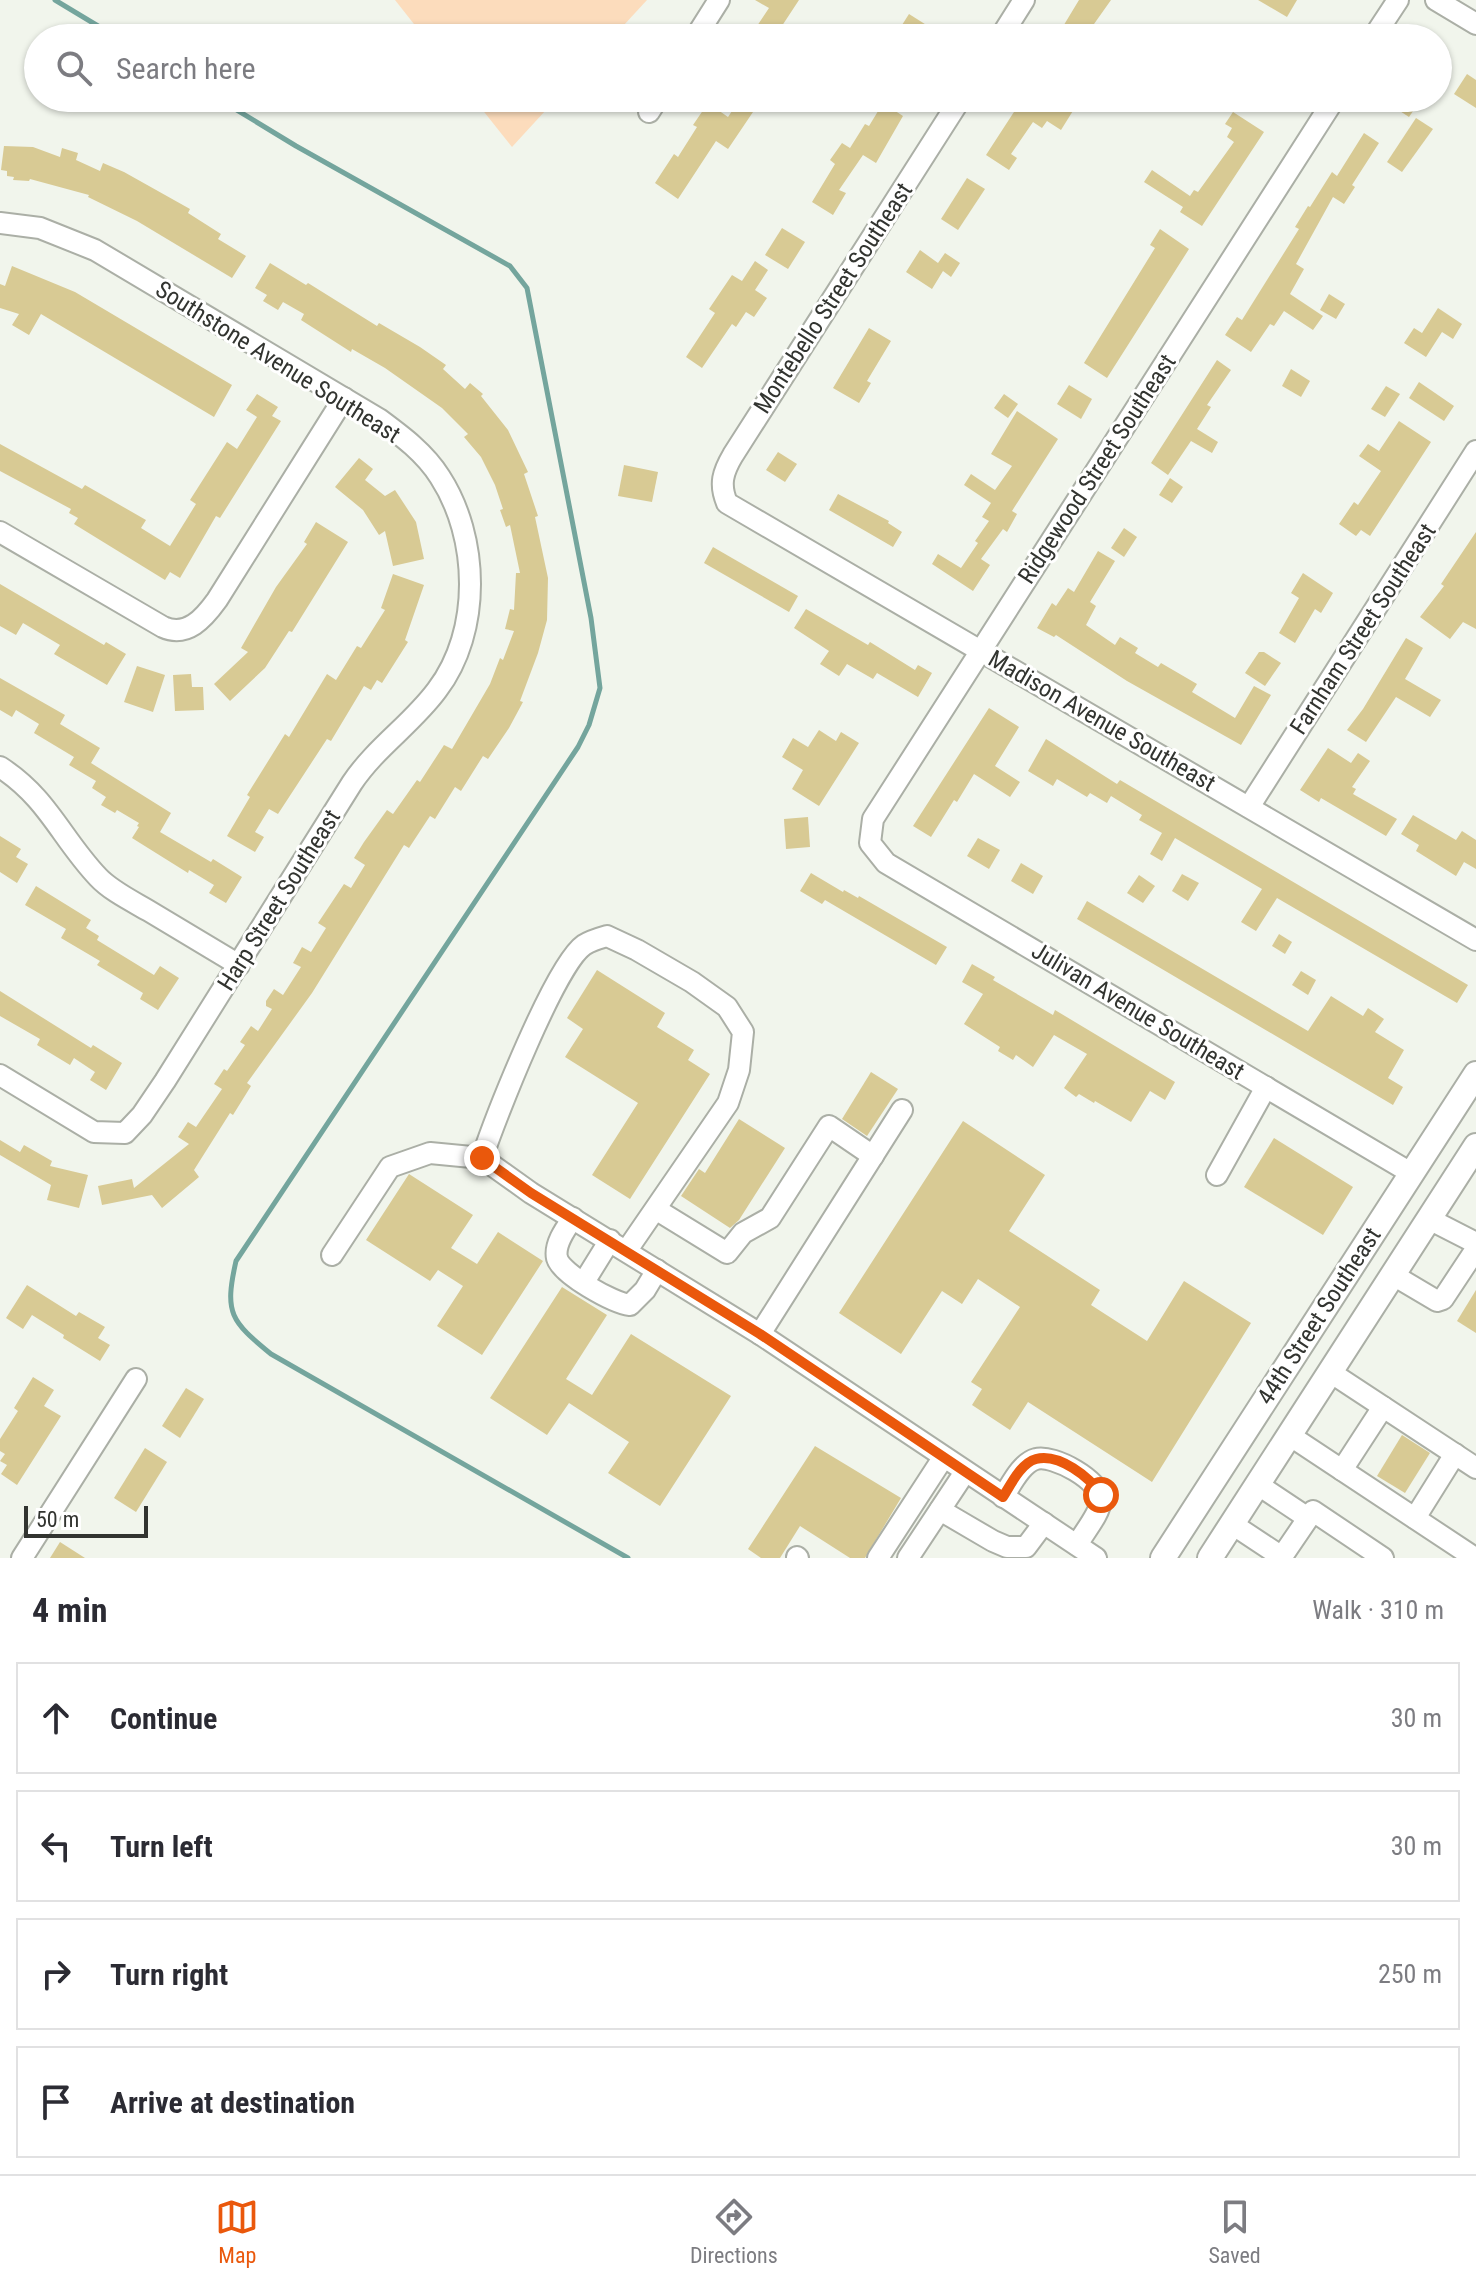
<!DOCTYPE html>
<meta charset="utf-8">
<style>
:root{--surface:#fff;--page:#f2f2f3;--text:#2b2b33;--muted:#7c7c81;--line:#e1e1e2;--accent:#ea580c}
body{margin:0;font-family:"Roboto Condensed",sans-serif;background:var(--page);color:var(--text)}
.scale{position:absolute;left:24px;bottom:20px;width:124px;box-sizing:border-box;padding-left:8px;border:4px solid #323430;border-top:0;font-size:22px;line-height:28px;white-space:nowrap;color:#323430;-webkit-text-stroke:6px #fff;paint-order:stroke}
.stop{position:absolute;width:24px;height:24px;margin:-18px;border:6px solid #ea580c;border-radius:50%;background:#fff}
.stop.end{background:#ea580c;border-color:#fff;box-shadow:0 2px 8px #0008}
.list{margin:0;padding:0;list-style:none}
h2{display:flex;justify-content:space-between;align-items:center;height:104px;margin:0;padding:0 32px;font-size:34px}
h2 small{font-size:26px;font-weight:400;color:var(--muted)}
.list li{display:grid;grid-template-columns:52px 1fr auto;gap:24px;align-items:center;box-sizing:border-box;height:112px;margin:0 16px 16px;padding:0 16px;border:2px solid var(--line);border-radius:0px}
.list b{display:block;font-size:30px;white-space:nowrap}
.list em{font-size:26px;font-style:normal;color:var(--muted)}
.icon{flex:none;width:44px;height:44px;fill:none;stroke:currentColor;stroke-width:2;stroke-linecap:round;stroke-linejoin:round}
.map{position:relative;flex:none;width:1476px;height:1558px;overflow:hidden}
.search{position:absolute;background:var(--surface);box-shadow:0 2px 6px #0004;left:24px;right:24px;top:24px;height:88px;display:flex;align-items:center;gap:20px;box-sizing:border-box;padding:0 28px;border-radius:44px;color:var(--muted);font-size:30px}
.sheet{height:616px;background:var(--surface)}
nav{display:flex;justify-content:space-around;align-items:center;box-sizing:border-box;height:112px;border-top:2px solid var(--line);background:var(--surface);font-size:22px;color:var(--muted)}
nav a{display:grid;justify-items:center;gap:4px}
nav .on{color:var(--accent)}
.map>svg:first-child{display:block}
</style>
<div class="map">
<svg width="1476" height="1558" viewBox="0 0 1476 1558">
<rect width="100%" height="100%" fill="#f1f5ec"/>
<g fill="#fcdcbc">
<polygon points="395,0 647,0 612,38 425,38"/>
<polygon points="473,98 557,98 512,147"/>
</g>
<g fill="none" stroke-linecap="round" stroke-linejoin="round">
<g stroke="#74a59d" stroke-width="5">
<polyline points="55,0 118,38"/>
<path d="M 217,98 L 296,146 L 510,266 L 527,288 L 591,618 L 600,688 L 589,725 L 578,747 L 236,1261 C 224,1314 231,1321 271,1354 L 628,1558"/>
</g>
</g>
<g fill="#d8ca94">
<polygon points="755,0 799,0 774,38 749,38 769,8"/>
<polygon points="1079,0 1111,0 1094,24 1102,28 1096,38 1056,38"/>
<polygon points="1258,0 1297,0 1287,17"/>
<polygon points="909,14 947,38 922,38 902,25"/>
<polygon points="1467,74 1476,80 1476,108 1454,94"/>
<polygon points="1023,98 1081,98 1061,130 1047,121 1042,128 1033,122 1011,154 1017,158 1009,170 986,155"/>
<polygon points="1380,98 1422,98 1409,117"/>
<polygon points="738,102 753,112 728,149 716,141 678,199 655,183 674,154 678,157 697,127 693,125 708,103 728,117"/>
<polygon points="883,103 903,116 876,163 863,155 839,190 846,193 833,215 812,202 835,164 830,160 842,143 850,148 865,124 869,126"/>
<polygon points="1233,112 1264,132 1202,226 1180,212 1183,207 1144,182 1152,170 1190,196 1194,190 1198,192 1234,142 1227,137 1232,128 1225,124"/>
<polygon points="1416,118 1433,129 1402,172 1387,162"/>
<polygon points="1364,133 1379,143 1352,185 1355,187 1344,204 1333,197 1296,264 1304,269 1290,294 1323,316 1313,330 1284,311 1274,326 1270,324 1251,352 1225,335 1237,317 1242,320 1299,229 1295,227 1308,206 1310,207 1332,172 1337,176"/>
<polygon points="4,146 33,147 60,157 62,148 78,153 76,160 100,171 103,163 124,172 190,209 188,213 221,234 218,239 246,256 232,278 137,221 88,197 89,195 30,179 29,181 13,180 14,177 7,176 7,171 1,170"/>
<polygon points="967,178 985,189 958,230 941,219"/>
<polygon points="782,228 805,242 788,269 765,255"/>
<polygon points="1160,229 1189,249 1107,378 1084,363 1155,248 1150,245"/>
<polygon points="920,250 938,263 945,253 960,263 951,277 943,271 932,289 906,272"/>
<polygon points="755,261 768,270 755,290 767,298 754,317 746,312 736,327 732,324 702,368 686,357 715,313 709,309 732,275 742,281"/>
<polygon points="270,263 306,285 308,283 377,326 379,323 420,347 446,365 443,369 465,389 470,383 483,394 481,396 508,430 528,472 524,474 538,516 535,517 548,578 547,620 538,653 520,701 523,702 509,728 488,759 483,756 461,791 455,787 435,819 430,816 409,848 404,845 312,993 247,1083 251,1086 233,1115 230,1113 194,1170 199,1177 162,1208 152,1195 102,1205 98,1186 132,1179 134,1188 189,1144 178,1137 188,1122 196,1127 222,1089 214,1084 224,1069 227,1071 245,1045 240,1042 251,1026 258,1031 272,1009 266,1006 266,1001 274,989 283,995 301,967 293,963 302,947 311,952 326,928 318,923 344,884 351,888 365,865 354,858 364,842 387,810 393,814 417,780 420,782 444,745 452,749 490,684 500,658 503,660 514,631 505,629 510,609 514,610 516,573 520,573 510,525 506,527 500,510 503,509 495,485 481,457 464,437 468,434 442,408 385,368 352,349 351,352 301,320 304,314 283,302 278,310 263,301 267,295 255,288"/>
<polygon points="12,266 75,292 232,385 214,417 41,314 29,335 12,325 19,314 0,308 0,284 5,286"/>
<polygon points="1329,294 1345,304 1336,319 1320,310"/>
<polygon points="1438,308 1462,324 1453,339 1442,332 1426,357 1404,343 1414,328 1422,333"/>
<polygon points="869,328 891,341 867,381 871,383 859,403 833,388"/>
<polygon points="1217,360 1231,370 1207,405 1211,407 1197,429 1218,442 1212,453 1191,441 1168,475 1151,463"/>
<polygon points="1291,369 1310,381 1301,397 1282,386"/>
<polygon points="1419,382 1454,406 1444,421 1409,398"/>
<polygon points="1069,385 1092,399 1081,419 1057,404"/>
<polygon points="1386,386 1400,394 1385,417 1371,409"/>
<polygon points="257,394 278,407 272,416 281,421 220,518 216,516 180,578 170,572 165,580 74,524 78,518 69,513 71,509 0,471 0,444 82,489 85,485 146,520 141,528 170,546 196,504 190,500 227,442 237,449 257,417 246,410"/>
<polygon points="1004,394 1018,404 1008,418 994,408"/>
<polygon points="1017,411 1058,439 1012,511 1017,514 1007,532 1003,529 981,559 990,565 973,591 932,564 938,554 961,568 978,543 975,541 989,521 982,517 991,503 964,485 971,474 995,490 1012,466 991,454"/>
<polygon points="1399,421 1431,442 1370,536 1361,530 1356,536 1339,524 1354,502 1358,505 1381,471 1359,456 1368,444 1379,451"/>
<polygon points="778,452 797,464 785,482 766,470"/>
<polygon points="359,458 373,469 365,480 385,496 395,490 416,522 424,559 393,566 385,531 379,535 363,510 335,487"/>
<polygon points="624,465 658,472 652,502 618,496"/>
<polygon points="1170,478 1183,487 1172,503 1159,495"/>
<polygon points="838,494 889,521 888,523 902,532 893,547 829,510"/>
<polygon points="316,522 348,542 292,632 289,631 265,668 230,701 214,684 248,652 241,648 276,587 307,544 304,542"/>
<polygon points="1124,528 1137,537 1124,557 1111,548"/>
<polygon points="1476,532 1476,629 1463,622 1450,639 1420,617 1444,586 1441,584"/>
<polygon points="713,547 798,596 789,612 704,563"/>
<polygon points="1098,551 1115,561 1090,602 1096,606 1086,625 1115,645 1120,637 1138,648 1135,653 1158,667 1161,663 1197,684 1192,692 1235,718 1254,686 1271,695 1241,745 1127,681 1056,635 1054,637 1037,628 1052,603 1056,606 1068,588 1074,592"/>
<polygon points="1303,573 1333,593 1321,613 1315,609 1295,643 1279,633 1299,598 1291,593"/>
<polygon points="393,574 424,585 405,640 408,642 382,683 377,680 371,690 364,686 331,741 327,739 278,814 269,809 255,832 264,837 255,852 227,836 250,797 247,795 285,734 289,737 327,674 336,680 357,646 361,648 385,610 381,608"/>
<polygon points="0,584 104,645 106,642 126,654 107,685 54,654 60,645 23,623 16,635 0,626"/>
<polygon points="806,609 868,645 870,642 915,670 918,665 932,673 918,697 877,673 873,679 847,664 839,676 820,664 829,651 794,628"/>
<polygon points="1406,638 1423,648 1405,679 1441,700 1430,717 1396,697 1366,742 1347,730 1363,709"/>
<polygon points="1259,652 1264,652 1281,663 1265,686 1245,673"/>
<polygon points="137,666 165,675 153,712 124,702"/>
<polygon points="191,674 192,687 203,687 204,710 175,711 173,675"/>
<polygon points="0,678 65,715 60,724 100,748 91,763 171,813 160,832 211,862 213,859 242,877 226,903 209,893 214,885 189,870 188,873 132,838 139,827 137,826 139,823 117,810 115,813 101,805 106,797 92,788 96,781 69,765 74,757 34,733 39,724 16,710 12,717 0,710"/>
<polygon points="989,708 1019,727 995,766 1020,782 1010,797 974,774 957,802 954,800 931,837 913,826"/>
<polygon points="819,730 836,741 841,732 859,743 819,806 792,789 803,770 782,757 793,738 808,747"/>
<polygon points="1046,739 1117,784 1120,780 1468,985 1457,1003 1277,898 1256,931 1241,922 1262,889 1175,838 1162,861 1150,854 1162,833 1139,820 1142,815 1111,796 1107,803 1090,793 1087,797 1057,779 1053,786 1028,771"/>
<polygon points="1328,748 1351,763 1358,753 1370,761 1352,787 1356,789 1353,794 1397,819 1386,836 1321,798 1319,802 1300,790"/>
<polygon points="1413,815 1456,840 1462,831 1476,840 1476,869 1464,862 1456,876 1416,851 1419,845 1401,834"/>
<polygon points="808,817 810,847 786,849 784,819"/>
<polygon points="0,836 21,849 16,857 28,864 17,883 0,872"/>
<polygon points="978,838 1000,850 989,869 967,856"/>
<polygon points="1021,863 1043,876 1033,894 1011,881"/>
<polygon points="811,873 843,892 844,890 858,898 859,896 947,947 936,965 825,900 822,904 800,891"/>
<polygon points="1182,874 1199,883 1188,901 1172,891"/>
<polygon points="1139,875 1155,886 1143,903 1127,893"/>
<polygon points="36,886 91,920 86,928 99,936 97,940 154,975 160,966 179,978 158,1010 140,999 143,993 97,965 100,961 61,938 66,929 25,905"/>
<polygon points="1087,901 1308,1031 1331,996 1363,1016 1368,1008 1384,1019 1375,1032 1404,1050 1388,1078 1403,1087 1393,1105 1077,919"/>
<polygon points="1279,934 1292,942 1285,954 1272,946"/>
<polygon points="972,964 995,977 993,980 1053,1015 1055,1010 1175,1082 1165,1100 1150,1091 1131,1122 1095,1101 1094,1103 1079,1094 1076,1097 1064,1088 1087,1054 1054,1035 1033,1067 1016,1055 1013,1060 998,1051 1000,1047 964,1024 983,994 962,982"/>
<polygon points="597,970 665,1013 657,1027 694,1050 688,1060 710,1074 630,1199 592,1175 638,1103 565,1057 583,1029 567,1018"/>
<polygon points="1301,971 1316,980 1308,995 1292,985"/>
<polygon points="0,991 91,1048 93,1045 122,1063 106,1090 90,1080 95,1072 74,1058 70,1065 37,1045 40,1039 0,1016"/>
<polygon points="871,1072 898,1089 867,1136 842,1119"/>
<polygon points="739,1119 785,1148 739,1220 730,1228 681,1196 699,1169 705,1173"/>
<polygon points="963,1121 1045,1175 1009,1231 1100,1290 1091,1305 1147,1341 1184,1281 1251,1323 1152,1482 1028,1402 1010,1430 972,1405 982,1389 971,1382 1020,1307 978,1279 962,1304 942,1291 901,1354 839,1313"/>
<polygon points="1274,1138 1353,1187 1323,1235 1244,1187"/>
<polygon points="0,1140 20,1152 24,1145 52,1161 50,1166 88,1175 79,1208 47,1200 51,1185 0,1155"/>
<polygon points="409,1174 473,1215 451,1248 477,1264 498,1232 543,1261 482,1355 437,1326 463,1286 438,1270 430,1281 366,1240"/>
<polygon points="27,1285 76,1316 79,1312 105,1327 98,1338 110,1345 100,1361 63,1338 64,1335 32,1315 23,1329 6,1318"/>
<polygon points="562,1287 607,1315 566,1379 592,1395 631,1334 731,1396 660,1506 608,1473 629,1442 569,1403 547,1435 490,1398"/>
<polygon points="1476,1290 1476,1333 1457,1321"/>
<polygon points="33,1377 54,1390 44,1406 61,1416 17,1485 1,1474 7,1465 0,1461 5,1454 0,1451 0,1439 18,1411 14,1408"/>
<polygon points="186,1388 204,1399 180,1438 162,1426"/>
<polygon points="1402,1435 1430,1453 1405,1493 1377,1476"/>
<polygon points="815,1446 901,1498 865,1558 850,1558 800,1526 780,1558 761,1558 748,1549"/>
<polygon points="145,1448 167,1462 136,1512 114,1498"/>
<polygon points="60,1542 85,1558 50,1558"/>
</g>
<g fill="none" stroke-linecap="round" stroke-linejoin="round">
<defs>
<g id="minor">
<polyline points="1436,0 1476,24"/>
<polyline points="695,38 719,0"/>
<polyline points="1000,38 1024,0"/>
<polyline points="1373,38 1398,0"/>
<path d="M 961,98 L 733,455 C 723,472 719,484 727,503 L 1476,940"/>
<polyline points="1335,98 873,819 870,843 886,863 1411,1173"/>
<polyline points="649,112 658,98"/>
<path d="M 0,223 L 40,228 L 95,250 L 379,419 C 402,436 425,453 440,477 C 479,537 482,631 437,690 C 412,724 376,747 352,783 C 289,882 228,982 165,1081 L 142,1115 L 125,1133 L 94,1132 L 0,1075"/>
<path d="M 0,532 L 163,627 C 187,638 204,618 217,600 L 344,398"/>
<path d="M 0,767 C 48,798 61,838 98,877 C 111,891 132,901 149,911 C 179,929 209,947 239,965"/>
<polyline points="1249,807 1476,451"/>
<polyline points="1217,1175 1266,1087"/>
<polyline points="657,1210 727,1253 743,1233 770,1218 829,1126 873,1156"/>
<path d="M 573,1218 C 566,1228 554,1244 557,1258 C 561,1274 613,1303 630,1305 L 645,1290 L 657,1270"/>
<polyline points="1429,1219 1476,1243"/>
<path d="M 627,1250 L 728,1103 L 739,1070 L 743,1032 L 727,1007 L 692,982 L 637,950 L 607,936 C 600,938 590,941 584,945 C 555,965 495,1119 482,1158 L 531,1193 L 760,1334 L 1096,1558"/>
<polyline points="332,1255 390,1167 430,1153 482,1158"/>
<polyline points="1393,1275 1437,1301 1443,1299 1476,1249"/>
<polyline points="584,1282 610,1240"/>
<polyline points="760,1334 902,1110"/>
<polyline points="1330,1372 1476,1468"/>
<polyline points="1289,1435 1475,1558"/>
<polyline points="1342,1470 1383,1407"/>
<polyline points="1257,1484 1308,1518"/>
<path d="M 1003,1497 C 1011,1485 1021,1463 1036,1459 C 1053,1454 1102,1481 1101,1500 C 1100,1514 1084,1532 1077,1545"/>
<polyline points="940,1510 993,1541 1007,1547 1026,1547 1044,1523"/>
<polyline points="1415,1518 1455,1454"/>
<polyline points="1232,1524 1282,1557"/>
<polyline points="797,1557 798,1558"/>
<polyline points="22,1558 136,1379"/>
<polyline points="878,1558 943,1458"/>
<polyline points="908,1558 965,1472"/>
<polyline points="1281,1558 1313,1511 1383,1558"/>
</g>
<g id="major">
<polyline points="1163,1558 1476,1074"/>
<polyline points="1210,1558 1476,1146"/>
</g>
</defs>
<use href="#minor" stroke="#abafa6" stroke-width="24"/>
<use href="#major" stroke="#abafa6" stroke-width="28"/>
<use href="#minor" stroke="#fff" stroke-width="20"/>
<use href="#major" stroke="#fff" stroke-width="24"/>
</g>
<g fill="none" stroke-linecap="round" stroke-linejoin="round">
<path stroke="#ea580c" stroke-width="10" d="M 482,1158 L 531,1193 L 760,1334 L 1003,1497 C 1011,1484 1021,1463 1036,1459 C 1059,1453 1090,1477 1101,1495"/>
</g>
<g text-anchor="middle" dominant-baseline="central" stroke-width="6" stroke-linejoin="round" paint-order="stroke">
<g font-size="24" fill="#323430" stroke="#fff">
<text transform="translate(833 298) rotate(-57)">Montebello Street Southeast</text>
<text transform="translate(278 362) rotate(32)">Southstone Avenue Southeast</text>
<text transform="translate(1097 469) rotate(-57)">Ridgewood Street Southeast</text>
<text transform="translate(1363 629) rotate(-57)">Farnham Street Southeast</text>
<text transform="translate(1102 721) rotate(30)">Madison Avenue Southeast</text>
<text transform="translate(279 900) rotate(-58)">Harp Street Southeast</text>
<text transform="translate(1138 1011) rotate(31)">Julivan Avenue Southeast</text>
<text transform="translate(1319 1316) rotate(-57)">44th Street Southeast</text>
</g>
</g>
</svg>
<div class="scale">50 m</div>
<div class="stop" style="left:1101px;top:1495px"></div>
<div class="stop end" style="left:482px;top:1158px"></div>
<div class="search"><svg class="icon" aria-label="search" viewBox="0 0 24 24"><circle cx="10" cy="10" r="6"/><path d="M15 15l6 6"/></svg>Search here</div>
</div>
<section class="sheet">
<h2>4 min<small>Walk · 310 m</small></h2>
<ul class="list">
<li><svg class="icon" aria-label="ahead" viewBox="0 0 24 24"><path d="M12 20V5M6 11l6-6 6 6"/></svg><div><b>Continue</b></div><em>30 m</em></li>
<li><svg class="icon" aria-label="left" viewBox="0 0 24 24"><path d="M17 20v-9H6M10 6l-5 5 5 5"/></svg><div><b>Turn left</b></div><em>30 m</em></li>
<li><svg class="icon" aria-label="right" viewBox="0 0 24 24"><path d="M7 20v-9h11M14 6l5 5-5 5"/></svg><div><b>Turn right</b></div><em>250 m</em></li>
<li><svg class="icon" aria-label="arrive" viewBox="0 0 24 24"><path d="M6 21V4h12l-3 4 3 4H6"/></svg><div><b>Arrive at destination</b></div></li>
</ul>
</section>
<nav>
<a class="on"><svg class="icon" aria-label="map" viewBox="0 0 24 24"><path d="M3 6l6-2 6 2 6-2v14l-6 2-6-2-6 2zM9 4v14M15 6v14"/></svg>Map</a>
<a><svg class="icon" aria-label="directions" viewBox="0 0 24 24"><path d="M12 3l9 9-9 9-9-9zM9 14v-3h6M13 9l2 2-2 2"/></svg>Directions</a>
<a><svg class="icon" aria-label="saved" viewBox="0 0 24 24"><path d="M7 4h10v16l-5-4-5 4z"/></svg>Saved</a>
</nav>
